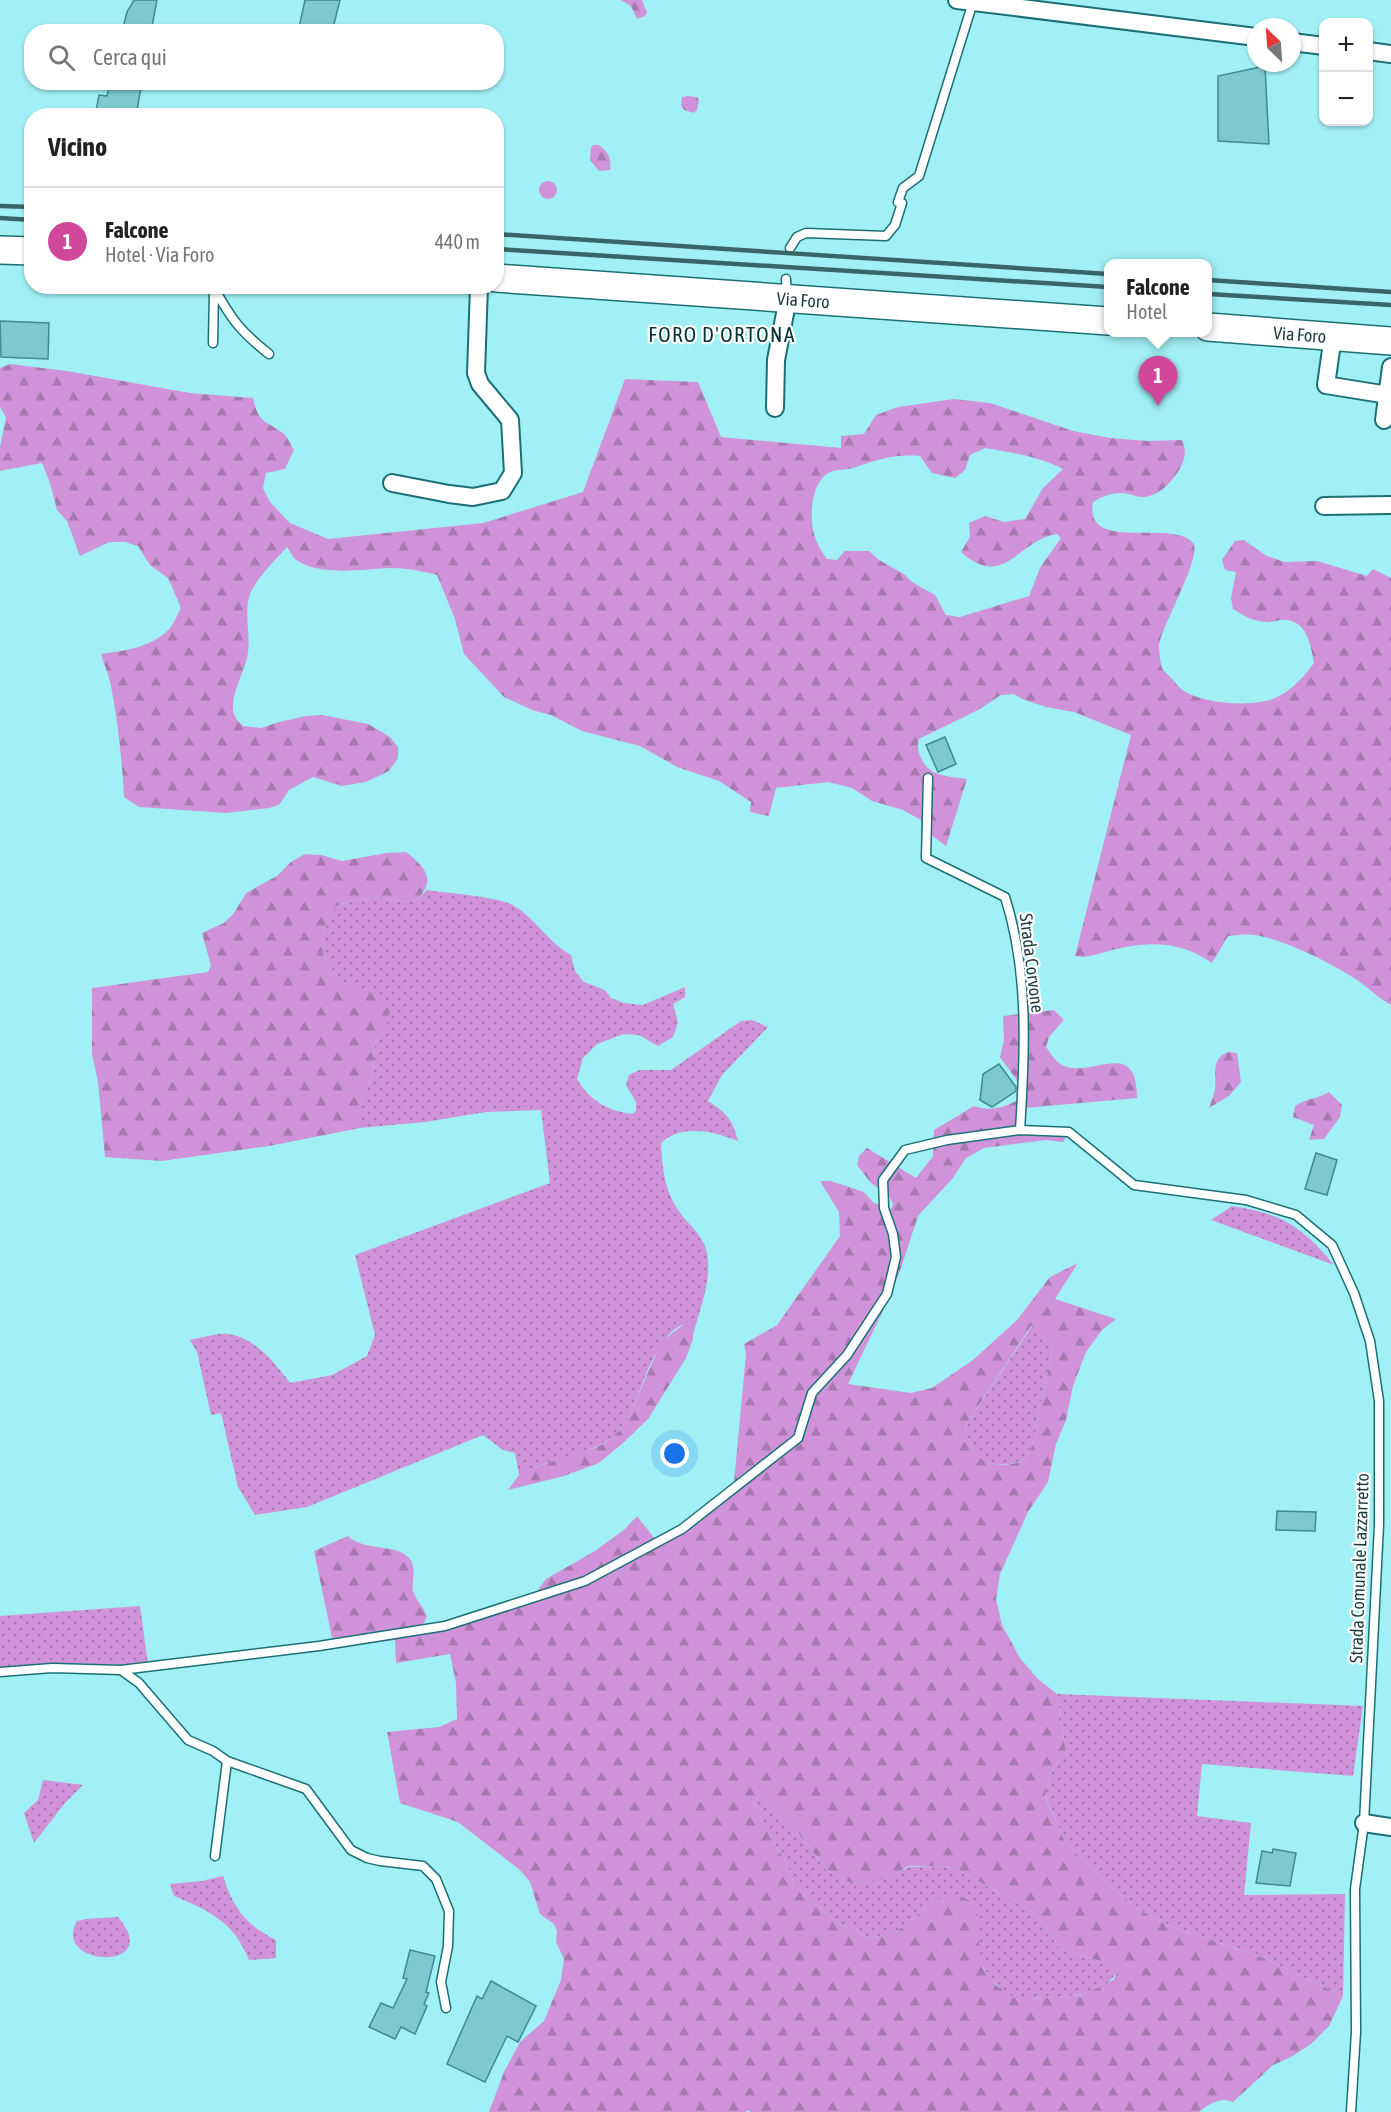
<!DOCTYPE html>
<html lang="it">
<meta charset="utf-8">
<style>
:root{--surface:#fff;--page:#f6f6f6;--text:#222;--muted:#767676;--line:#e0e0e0;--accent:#0f766e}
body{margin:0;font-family:"Asap Condensed",sans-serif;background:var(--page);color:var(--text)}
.controls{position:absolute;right:18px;top:18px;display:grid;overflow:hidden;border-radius:12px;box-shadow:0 2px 4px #0004}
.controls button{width:54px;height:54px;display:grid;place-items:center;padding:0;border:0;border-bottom:2px solid var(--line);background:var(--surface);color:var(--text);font:30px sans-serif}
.compass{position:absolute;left:1247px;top:18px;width:54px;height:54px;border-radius:50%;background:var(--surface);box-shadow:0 2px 4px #0004;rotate:335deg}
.you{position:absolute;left:675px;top:1454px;width:21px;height:21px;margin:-15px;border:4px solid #fff;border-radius:50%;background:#1a73e8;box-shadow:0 0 0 9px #1a73e833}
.badge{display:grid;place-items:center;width:39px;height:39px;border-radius:50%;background:var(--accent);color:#fff;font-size:20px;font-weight:700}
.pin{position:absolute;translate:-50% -50px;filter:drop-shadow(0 2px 3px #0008)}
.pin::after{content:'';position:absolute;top:32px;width:21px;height:18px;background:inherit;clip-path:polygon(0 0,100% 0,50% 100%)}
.popup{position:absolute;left:1104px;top:259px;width:108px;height:78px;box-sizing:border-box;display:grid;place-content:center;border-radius:12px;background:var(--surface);filter:drop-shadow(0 2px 4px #0005);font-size:20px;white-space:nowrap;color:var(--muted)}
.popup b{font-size:22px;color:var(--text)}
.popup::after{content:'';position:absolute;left:50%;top:100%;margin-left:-12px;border:12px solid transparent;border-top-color:var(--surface)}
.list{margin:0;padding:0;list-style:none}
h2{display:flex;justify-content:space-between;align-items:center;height:78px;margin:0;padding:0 24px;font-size:26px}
h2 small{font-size:20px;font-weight:400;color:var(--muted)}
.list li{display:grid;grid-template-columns:39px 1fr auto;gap:18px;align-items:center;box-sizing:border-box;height:108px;padding:0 24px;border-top:2px solid var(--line)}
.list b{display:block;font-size:22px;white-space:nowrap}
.list p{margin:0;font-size:20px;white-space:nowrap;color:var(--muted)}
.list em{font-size:20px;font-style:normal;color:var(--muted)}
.icon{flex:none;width:33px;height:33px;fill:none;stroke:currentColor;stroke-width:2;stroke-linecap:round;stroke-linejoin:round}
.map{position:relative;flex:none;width:1391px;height:2112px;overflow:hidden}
.search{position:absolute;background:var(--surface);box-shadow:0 2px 4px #0004;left:24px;top:24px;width:480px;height:66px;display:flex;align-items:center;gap:15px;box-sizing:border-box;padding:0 21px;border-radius:24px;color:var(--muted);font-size:22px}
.panel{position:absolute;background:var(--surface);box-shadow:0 2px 4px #0004;left:24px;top:108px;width:480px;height:186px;border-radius:24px}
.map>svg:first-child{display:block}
</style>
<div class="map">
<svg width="1391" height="2112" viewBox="0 0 1391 2112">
<defs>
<pattern id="grass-dots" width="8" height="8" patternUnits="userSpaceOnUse" patternTransform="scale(1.5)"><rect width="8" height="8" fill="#d093d9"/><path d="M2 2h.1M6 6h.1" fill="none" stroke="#a879b1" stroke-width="1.8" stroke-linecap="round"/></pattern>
<pattern id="forest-firs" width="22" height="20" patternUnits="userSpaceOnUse" patternTransform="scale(1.5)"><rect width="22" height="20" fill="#d093d9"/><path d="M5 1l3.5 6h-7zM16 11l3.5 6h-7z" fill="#a879b1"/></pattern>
</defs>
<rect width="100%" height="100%" fill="#a1f0f5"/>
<g fill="url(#grass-dots)">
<path d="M 427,890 C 445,893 502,897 514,906 C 536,919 549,943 571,955 L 575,971 L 584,982 L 605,990 L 611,998 L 624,1003 L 643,1005 L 685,987 L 685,997 L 673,1004 L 678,1023 L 673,1037 L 658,1046 L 639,1035 L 624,1034 L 597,1044 L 583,1058 L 577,1079 C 589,1100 609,1112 633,1114 L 636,1111 L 636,1102 L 626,1085 L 629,1075 L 639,1070 L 671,1070 L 741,1021 L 752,1020 L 768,1027 L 722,1075 L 708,1101 C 727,1114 732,1118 738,1141 C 713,1131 682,1123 661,1143 C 662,1168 665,1193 681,1214 C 693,1230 707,1238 708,1261 C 710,1279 702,1304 697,1321 C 651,1324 645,1396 622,1427 C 600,1457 549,1456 519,1475 L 515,1453 L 503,1450 L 483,1435 L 307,1507 L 255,1515 L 238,1487 L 221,1413 L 211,1415 L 197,1352 L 190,1340 C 201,1338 216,1333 228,1334 C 256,1338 274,1362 290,1383 L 332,1375 L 367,1356 L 375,1335 L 355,1255 L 550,1183 L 541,1110 L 486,1112 L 425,1122 L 360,1128 L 360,1105 L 373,1073 L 375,1042 L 386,1026 L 354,988 L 345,984 L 330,967 L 323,953 L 322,940 L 328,917 L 336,906 L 360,899 L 383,897 L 400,902 L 417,900 Z"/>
<path d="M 1232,1206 C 1283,1214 1301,1226 1334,1265 L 1211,1220 Z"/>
<path d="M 1032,1326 L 1052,1339 C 1051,1364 1045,1385 1039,1408 C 1036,1424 1037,1444 1025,1457 C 1016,1465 1005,1465 994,1464 C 974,1461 969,1444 965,1426 Z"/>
<polygon points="140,1606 148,1664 134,1665 58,1663 0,1668 0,1616"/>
<polygon points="1057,1694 1363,1706 1353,1776 1202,1764 1197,1816 1251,1823 1244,1895 1345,1894 1343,1996 1261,1957 1167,1925 1138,1909 1104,1881 1065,1842 1045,1795 1051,1771 1066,1752"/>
<polygon points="43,1780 83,1785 65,1803 34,1843 24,1813 38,1800"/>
<path d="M 759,1795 L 796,1830 L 827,1870 L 839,1877 L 853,1884 L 891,1877 L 908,1867 L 938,1866 L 956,1869 L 1029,1909 L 1046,1927 L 1061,1950 L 1107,1963 L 1118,1968 C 1108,1997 1068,1996 1042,1998 C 1035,1998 1025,2001 1019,2000 C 1008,1998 990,1979 985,1970 C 976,1956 979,1935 979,1920 L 935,1900 L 895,1933 L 868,1938 L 835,1921 L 795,1887 L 786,1861 L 772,1840 L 754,1803 Z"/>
<path d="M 223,1876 C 233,1908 246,1925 276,1940 L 276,1958 L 249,1960 C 234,1922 210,1911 174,1896 L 170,1884 L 202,1881 Z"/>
<path d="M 118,1917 C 166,1973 50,1967 77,1921 L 86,1919 Z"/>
</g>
<g fill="url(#forest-firs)" fill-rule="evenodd">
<polygon points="621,0 642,0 647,12 645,16 637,19 631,6"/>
<polygon points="688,96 697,97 699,100 697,110 694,113 684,110 681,105 682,97"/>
<path d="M 594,145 L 599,145 C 608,152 612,159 610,170 L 599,171 L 590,160 L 591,147 Z"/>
<circle cx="548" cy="190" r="9"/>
<path d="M 10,364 L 67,371 L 190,393 L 253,398 C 259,425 265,419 284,434 C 288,438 291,445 294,450 L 285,469 L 266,473 L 263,488 L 270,502 L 290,523 L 328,539 L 483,523 L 583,492 L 625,379 L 698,382 L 721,437 L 841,448 L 841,436 L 864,434 L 876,415 L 898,407 L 954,399 L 990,403 L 1073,431 L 1110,438 L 1148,441 L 1182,440 C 1187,450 1185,461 1179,470 C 1171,483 1159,496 1143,497 C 1138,497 1133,495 1129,494 C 1115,491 1105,495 1093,502 C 1083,554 1174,518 1193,543 C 1203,555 1162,625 1159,645 C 1159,650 1160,662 1162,668 C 1164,671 1168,675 1171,678 C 1175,682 1179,688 1184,691 C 1205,704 1250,707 1273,699 C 1290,692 1303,678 1314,663 C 1311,646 1307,621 1286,620 C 1280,619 1274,622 1268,622 C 1255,622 1244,616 1233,609 L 1231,598 L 1236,572 L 1225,570 L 1222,560 L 1235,541 L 1244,540 L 1267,556 L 1285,562 L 1317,561 L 1367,576 L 1373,569 L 1391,578 L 1391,1005 C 1380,999 1371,990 1361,983 C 1336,965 1286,940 1255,935 C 1246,934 1237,935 1228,936 L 1212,963 C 1179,941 1151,941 1112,950 C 1100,953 1087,959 1075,956 L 1131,735 L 1074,712 L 1046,707 L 1022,699 L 1014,694 L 1001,695 L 978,710 L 919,739 C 917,745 918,752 921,758 C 929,777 948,776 967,779 L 946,846 L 930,834 L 929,850 L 921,849 L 921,820 L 903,810 L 872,801 L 852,788 L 828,782 L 776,788 L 769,816 L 750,812 L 751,802 L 719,781 L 677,767 L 640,746 L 582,731 L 551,715 L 532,710 L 504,697 L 464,654 L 455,619 L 437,575 C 422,571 407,568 391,568 C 365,569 318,577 295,559 C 292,556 290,551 287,547 C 276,559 256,579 250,594 C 243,615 252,637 247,658 C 244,672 232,693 233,707 C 233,716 237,720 243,726 L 261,728 L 279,722 L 306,716 L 322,715 L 368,724 L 390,737 L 398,747 L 398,758 L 389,771 L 366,782 L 342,786 L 313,777 L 289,790 L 279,805 L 269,808 L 226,813 L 139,807 L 124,797 C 122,760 118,722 111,686 C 109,675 104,665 101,654 C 124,651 153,647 169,629 C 174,624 177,615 181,608 L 168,578 L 150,565 L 138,546 L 125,542 L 109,542 L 80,556 L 67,521 L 57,510 L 50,483 L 42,463 L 0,471 L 0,448 L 6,417 L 0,407 L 0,368 ZM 985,448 C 1010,452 1040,457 1063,469 L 1043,488 L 1025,519 L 1004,522 L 985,516 L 969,523 L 970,537 L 961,552 C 1005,591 1017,540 1057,534 L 1061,538 L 1040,568 L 1029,596 L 960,617 L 946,615 L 935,595 L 912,582 L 904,574 L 879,560 L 869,551 L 845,551 L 837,560 L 827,559 C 821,551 817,544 814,534 C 809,515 811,478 833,471 C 841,469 849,470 856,467 C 880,459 895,454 920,456 L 932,473 L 955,478 L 965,470 L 970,455 Z"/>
<path d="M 406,852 C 425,867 437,879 417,900 L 400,902 L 383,897 L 360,899 L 336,906 L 328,917 L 322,940 L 323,953 L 330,967 L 345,984 L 383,998 L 390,1010 L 386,1026 L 375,1042 L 373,1073 L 360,1105 L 360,1128 L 269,1146 L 162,1161 L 105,1157 L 98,1082 L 92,1054 L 92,988 L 208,972 L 211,966 L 202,933 L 224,923 L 234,913 L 246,893 L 277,876 L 291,862 L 305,854 L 321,855 L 342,861 L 387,853 Z"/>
<path d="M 1054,1010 L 1064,1020 L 1049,1037 L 1046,1047 C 1051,1054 1055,1061 1062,1065 C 1091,1080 1137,1035 1137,1098 L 1024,1108 L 1022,1127 L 1070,1130 L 1063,1142 L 1046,1140 L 984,1148 L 966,1158 L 952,1179 L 918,1216 L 899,1274 L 888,1300 L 848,1384 L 911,1393 L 932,1388 L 973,1360 L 1017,1320 L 1050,1277 L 1078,1263 L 1055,1299 L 1116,1319 L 1102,1330 L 1086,1352 L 1073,1386 L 1066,1420 L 1056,1444 L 1048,1482 L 1028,1512 L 1000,1574 L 996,1599 L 1002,1625 L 1020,1658 L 1038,1679 L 1057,1694 L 1066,1752 L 1051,1771 L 1045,1796 L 1065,1842 L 1104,1881 L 1138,1909 L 1167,1925 L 1261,1957 L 1343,1996 L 1329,2026 L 1311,2044 L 1291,2057 L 1273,2065 L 1233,2102 C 1220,2097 1209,2104 1199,2112 L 751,2112 L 748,2110 L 746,2112 L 489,2112 L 504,2072 L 520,2042 L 544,2021 L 561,1980 L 564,1959 L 556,1942 L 557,1931 L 554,1924 L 540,1914 L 530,1882 L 520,1870 L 458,1822 L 400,1803 L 387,1732 L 439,1727 L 457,1719 L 456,1683 L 450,1654 L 396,1663 L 395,1640 L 334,1648 L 314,1551 L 348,1536 C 365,1552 396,1543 409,1558 C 418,1568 411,1580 413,1591 C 415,1599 424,1608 427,1616 L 421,1630 L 429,1633 L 535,1594 L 546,1579 L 595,1551 L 625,1529 L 637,1516 L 655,1539 L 674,1529 L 728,1490 L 734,1482 L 746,1354 L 744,1344 L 777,1325 L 840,1236 L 839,1212 L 820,1181 L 831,1181 L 864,1192 L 874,1203 L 891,1209 L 893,1204 L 889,1196 L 871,1183 L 857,1165 L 859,1156 L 867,1148 L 916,1178 L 933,1156 L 934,1130 L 974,1106 C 993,1113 1012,1105 1027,1094 L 1000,1057 L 1004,1040 L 1003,1016 ZM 1031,1326 L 1052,1339 C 1051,1364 1045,1385 1039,1408 C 1036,1424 1037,1444 1025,1457 C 1016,1466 1005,1465 994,1464 C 974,1460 969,1444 965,1426 ZM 759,1795 L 796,1830 L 827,1870 L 839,1877 L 853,1884 L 892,1877 L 908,1866 L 938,1866 L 956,1869 L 1029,1909 L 1046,1927 L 1061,1950 L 1107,1963 L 1118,1968 L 1114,1979 L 1101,1987 L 1080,1995 L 1018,2000 L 997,1986 L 983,1968 L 979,1944 L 979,1920 L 975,1903 L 958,1895 L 935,1900 L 895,1933 L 868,1938 L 835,1921 L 795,1887 L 786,1861 L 772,1840 L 754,1803 Z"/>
<path d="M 1228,1052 L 1237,1053 L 1241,1082 L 1229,1096 L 1209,1108 C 1211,1102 1214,1096 1215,1089 C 1217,1073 1210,1060 1228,1052 Z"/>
<path d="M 1329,1092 L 1342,1105 L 1340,1117 L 1324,1139 L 1309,1140 L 1314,1125 L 1293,1117 L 1295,1106 C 1306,1098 1318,1099 1329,1092 Z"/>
<polygon points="688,1321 697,1321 693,1334 693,1339 686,1358 673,1379 648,1419 623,1443 599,1463 564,1476 508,1490 519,1475 527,1470 581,1451 592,1449 605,1443 620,1430 631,1412 661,1342"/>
</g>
<g fill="#7ccad0" stroke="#3c8b91" stroke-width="1.5">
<polygon points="134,0 157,0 151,32 122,32 127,12"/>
<polygon points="305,0 340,0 332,32 298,32"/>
<polygon points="1265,66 1269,144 1218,141 1218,76"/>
<polygon points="110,82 142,82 136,116 95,116 99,95 107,96"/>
<polygon points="0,321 49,323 48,359 1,357"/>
<polygon points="945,737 956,764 938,772 926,745"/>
<polygon points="999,1064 1016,1087 1016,1091 992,1107 980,1100 983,1074"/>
<polygon points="1316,1153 1337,1160 1327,1195 1305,1189"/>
<polygon points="1277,1511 1316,1512 1315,1531 1276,1530"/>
<polygon points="1273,1849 1296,1853 1290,1886 1256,1883 1262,1851 1272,1853"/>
<polygon points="410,1950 435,1956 426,1992 429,1993 424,2004 427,2006 415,2034 401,2027 395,2039 369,2027 381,2003 393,2008 407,1979 403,1978"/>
<polygon points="491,1981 536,2006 518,2042 507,2036 485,2082 447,2064 477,1996 482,1999"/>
</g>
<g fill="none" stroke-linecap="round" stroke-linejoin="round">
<defs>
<g id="lane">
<polyline points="790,248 797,237 806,233 886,236 895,225 902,203 898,202 903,188 919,176 973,2"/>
<polyline points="786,279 787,295"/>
<path d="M 214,288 C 232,320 240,331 269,354"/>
<polyline points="213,343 214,290"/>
<path d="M 928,778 L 926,858 L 1005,897 C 1029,972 1025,1053 1020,1130"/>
<polyline points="121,1670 319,1646 445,1626 585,1581 682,1529 798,1438 812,1393 847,1355 887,1294 896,1257 893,1234 884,1208 883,1180 905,1150 947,1140 1020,1130 1069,1132 1134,1185 1246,1200 1296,1215 1332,1245 1354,1293 1370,1341 1379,1401 1379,1525 1364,1823 1355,1889 1356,2032 1351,2112"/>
<polyline points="0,1672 52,1668 121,1670 139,1683 188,1740 213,1751 227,1761 306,1789 351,1850 367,1858 380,1861 423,1866 436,1879 449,1911 448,1946 441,1982 446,2008"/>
<polyline points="215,1856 227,1761"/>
</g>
<g id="street">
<polyline points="957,0 1256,37"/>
<polyline points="1292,42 1324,46"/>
<polyline points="1368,51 1391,54"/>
<polyline points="1333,336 1326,385 1388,395"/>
<polyline points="775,408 776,360 788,298"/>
<polyline points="1384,420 1391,367"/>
<polyline points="392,483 449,494 473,497 502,491 513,473 510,420 480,384 476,373 479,286"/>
<polyline points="1324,506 1391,505"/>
<polyline points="1364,1823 1391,1827"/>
</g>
<g id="primary">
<polyline points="0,250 32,251"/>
<path id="s1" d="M 496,278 L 1108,321"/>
<path id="s2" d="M 1208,327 L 1391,341"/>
</g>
</defs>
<use href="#lane" stroke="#1a7075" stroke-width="11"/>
<use href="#street" stroke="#1a7075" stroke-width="20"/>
<use href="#primary" stroke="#1a7075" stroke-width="30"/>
<use href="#lane" stroke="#fff" stroke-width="8"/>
<use href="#street" stroke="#fff" stroke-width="16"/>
<use href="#primary" stroke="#fff" stroke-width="27"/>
<g stroke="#3a6568" stroke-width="4.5">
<polyline points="0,206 32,207"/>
<polyline points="0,218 32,220"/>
<polyline points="496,234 1108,274"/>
<polyline points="496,249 1108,287"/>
<polyline points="1208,280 1391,292"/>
<polyline points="1208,294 1391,305"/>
</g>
</g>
<g text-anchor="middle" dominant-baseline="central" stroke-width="4.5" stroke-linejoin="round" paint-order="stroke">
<g font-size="18" fill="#1c3d3f" stroke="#fff">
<text stroke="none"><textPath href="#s1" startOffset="308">Via Foro</textPath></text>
<text stroke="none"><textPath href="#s2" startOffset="92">Via Foro</textPath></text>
<text transform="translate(1032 963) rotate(83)">Strada Corvone</text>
<text transform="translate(1359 1568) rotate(-88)">Strada Comunale Lazzarretto</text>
</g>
<g font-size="21" letter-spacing="1.5" fill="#023033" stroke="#fff">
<text x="722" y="334">FORO D'ORTONA</text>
</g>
</g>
</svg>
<div class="controls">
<button>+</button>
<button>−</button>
</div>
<svg class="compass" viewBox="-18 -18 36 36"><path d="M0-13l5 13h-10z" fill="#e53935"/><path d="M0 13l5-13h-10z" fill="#767676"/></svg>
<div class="you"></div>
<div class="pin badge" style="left:1158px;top:406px;background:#d1479c">1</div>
<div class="popup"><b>Falcone</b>Hotel</div>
<div class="search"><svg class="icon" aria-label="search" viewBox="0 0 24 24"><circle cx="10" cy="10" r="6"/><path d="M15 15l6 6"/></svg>Cerca qui</div>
<section class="panel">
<h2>Vicino<small></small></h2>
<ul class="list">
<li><span class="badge" style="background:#d1479c">1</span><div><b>Falcone</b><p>Hotel · Via Foro</p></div><em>440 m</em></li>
</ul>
</section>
</div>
